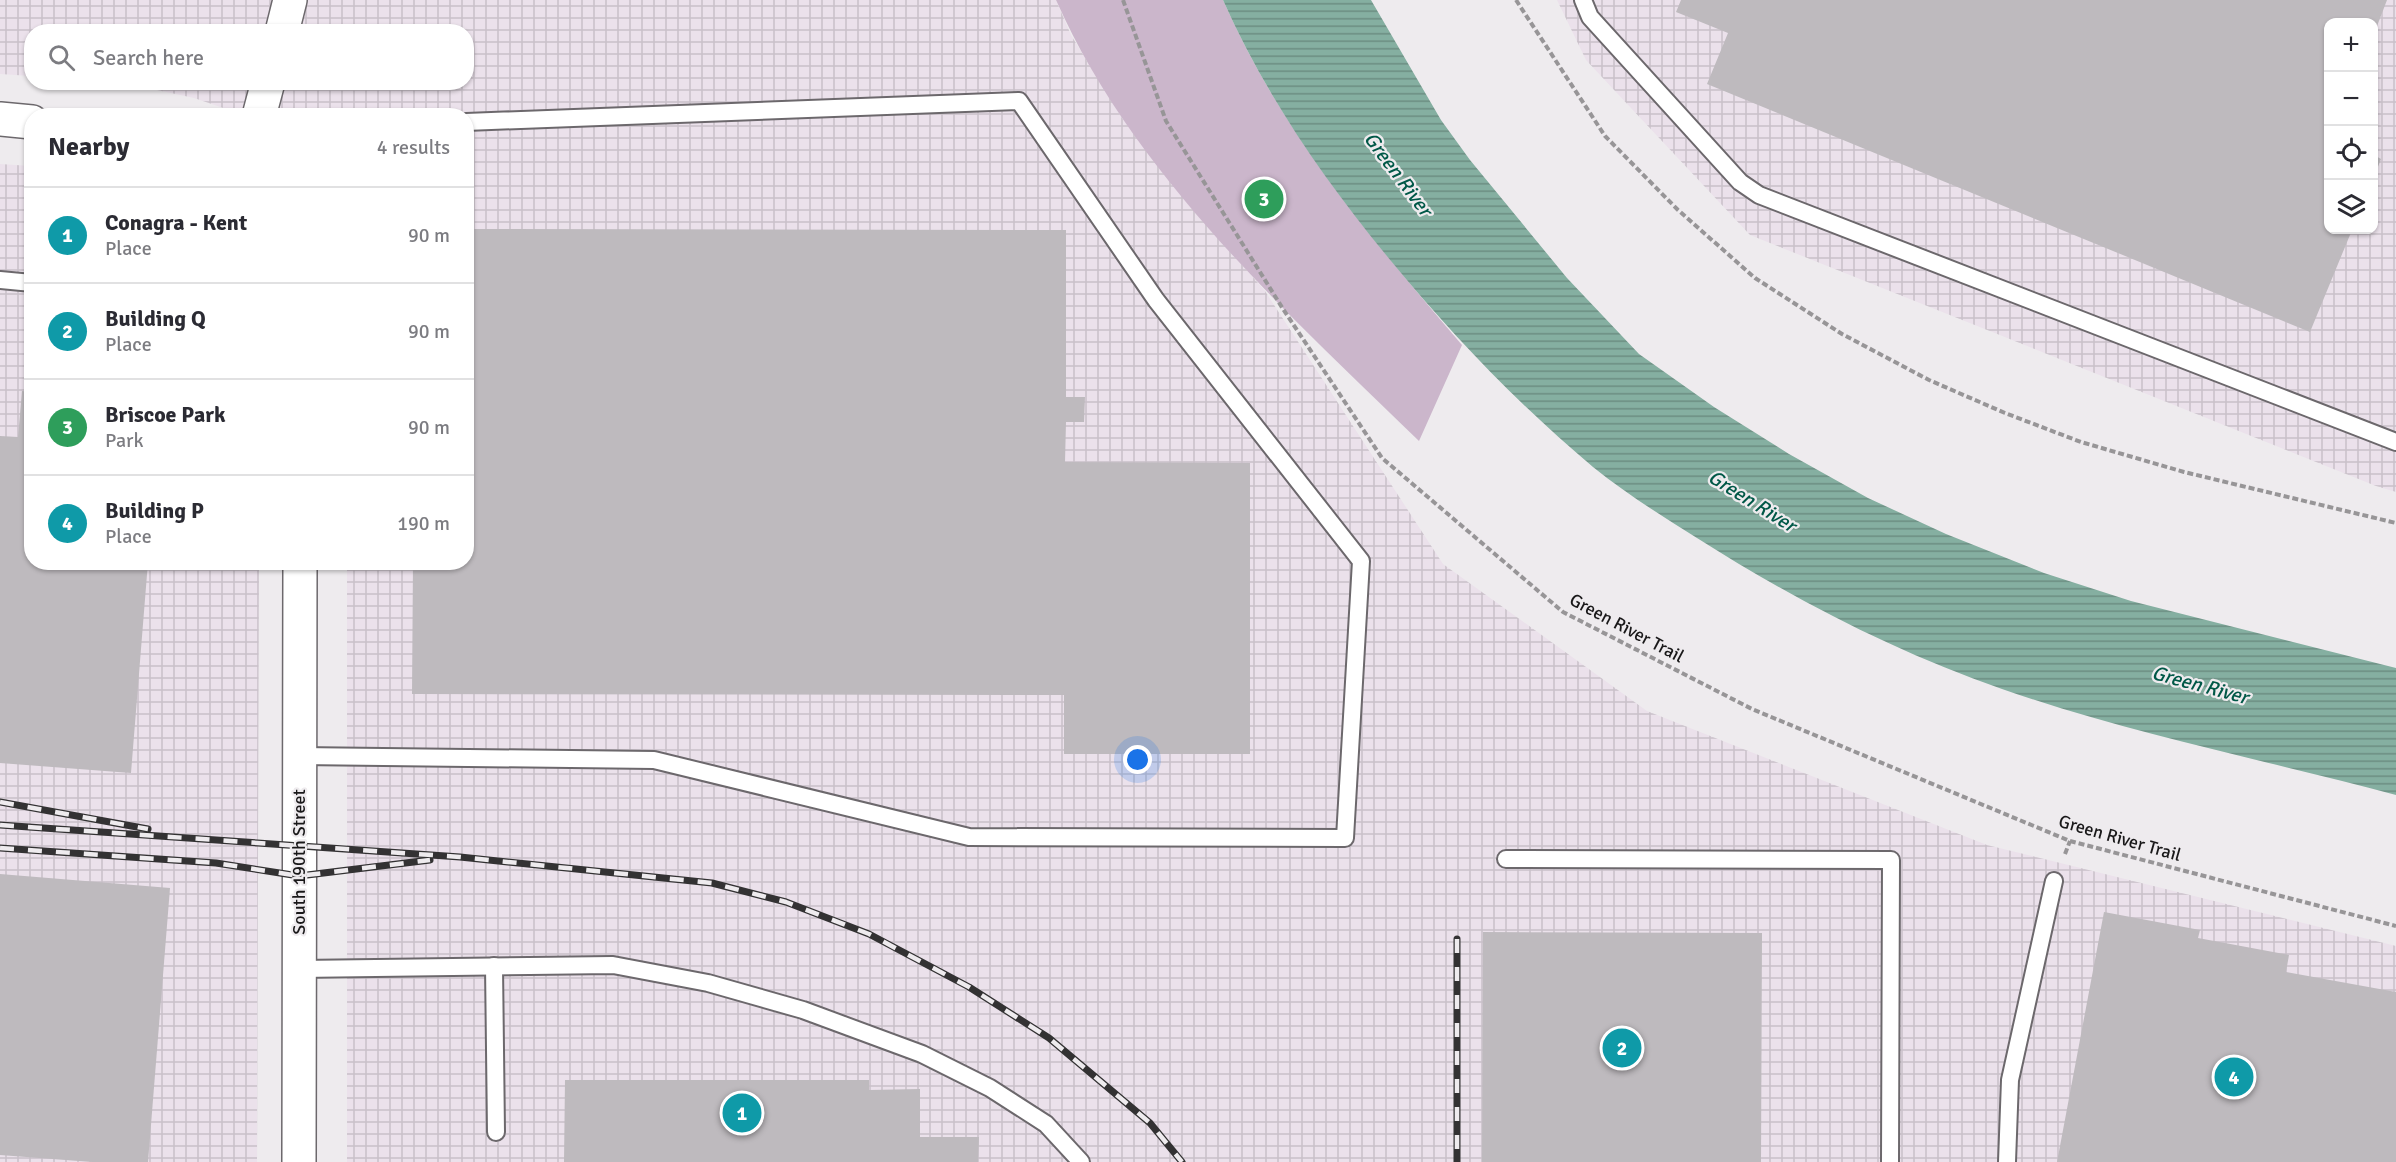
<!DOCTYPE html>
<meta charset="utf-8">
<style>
:root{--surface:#fff;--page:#f2f2f3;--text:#2b2b33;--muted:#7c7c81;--line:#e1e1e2;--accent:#b45309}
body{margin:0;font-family:Signika,sans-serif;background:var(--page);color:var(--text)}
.controls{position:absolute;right:18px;top:18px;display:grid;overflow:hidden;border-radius:12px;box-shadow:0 2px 4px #0004}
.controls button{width:54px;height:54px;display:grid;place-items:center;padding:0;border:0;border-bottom:2px solid var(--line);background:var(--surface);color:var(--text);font:30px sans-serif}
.you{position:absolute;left:1138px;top:760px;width:21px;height:21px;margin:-15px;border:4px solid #fff;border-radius:50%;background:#1a73e8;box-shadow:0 0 0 9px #1a73e833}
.badge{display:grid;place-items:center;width:39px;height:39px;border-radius:50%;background:var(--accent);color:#fff;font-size:20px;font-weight:700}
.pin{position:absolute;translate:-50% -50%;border:3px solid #fff;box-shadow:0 2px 6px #0006}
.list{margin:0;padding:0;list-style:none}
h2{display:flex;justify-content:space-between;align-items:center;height:78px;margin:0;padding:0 24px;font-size:26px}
h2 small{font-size:20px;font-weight:400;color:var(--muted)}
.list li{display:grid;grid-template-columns:39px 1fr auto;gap:18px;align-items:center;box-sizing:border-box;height:96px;padding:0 24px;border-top:2px solid var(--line)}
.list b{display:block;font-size:22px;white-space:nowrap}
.list p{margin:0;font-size:20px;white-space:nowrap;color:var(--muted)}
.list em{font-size:20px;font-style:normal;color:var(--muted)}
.icon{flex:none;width:33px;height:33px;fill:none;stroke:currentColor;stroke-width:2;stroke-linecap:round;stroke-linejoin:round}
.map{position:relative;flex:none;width:2396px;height:1162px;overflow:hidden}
.search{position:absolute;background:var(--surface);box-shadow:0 2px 4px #0004;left:24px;top:24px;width:450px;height:66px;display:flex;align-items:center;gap:15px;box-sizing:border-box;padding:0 21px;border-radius:24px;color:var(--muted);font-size:22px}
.panel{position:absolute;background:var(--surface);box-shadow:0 2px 4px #0004;left:24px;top:108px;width:450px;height:462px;border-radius:24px}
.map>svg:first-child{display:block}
</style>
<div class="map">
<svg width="2396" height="1162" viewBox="0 0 2396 1162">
<defs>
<pattern id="industrial-grid" width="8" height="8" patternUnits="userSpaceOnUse" patternTransform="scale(1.5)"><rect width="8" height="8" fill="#ebe1eb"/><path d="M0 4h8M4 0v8" fill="none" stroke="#c9c0c9"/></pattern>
<pattern id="water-rules" width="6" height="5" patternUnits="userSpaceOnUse" patternTransform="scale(1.5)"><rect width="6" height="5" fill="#85afa1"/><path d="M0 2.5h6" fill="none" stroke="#6c8d82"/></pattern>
</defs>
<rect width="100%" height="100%" fill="#eeebee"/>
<g fill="url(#industrial-grid)" fill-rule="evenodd">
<polygon points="0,0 1056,0 1071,35 1122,118 1209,227 1265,291 1443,564 1647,711 1987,845 2396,946 2396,1162 347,1162 347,563 466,562 466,116 244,115 194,98 134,85 105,83 466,82 466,32 32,32 31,76 0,74"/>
<path d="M 1557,0 L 2396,0 L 2396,492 L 2376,486 L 1750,235 L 1586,60 ZM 2328,22 L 2374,22 L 2374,230 L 2328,230 Z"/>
<polygon points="0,164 31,166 32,562 259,563 257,1162 0,1162"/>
</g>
<path fill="#cbb6cb" d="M 1056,0 L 1223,0 C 1282,133 1369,236 1462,345 L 1419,441 C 1285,311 1133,174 1056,0 Z"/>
<path fill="url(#water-rules)" d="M 1223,0 L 1371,0 L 1441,120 L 1470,160 L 1567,278 L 1639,354 L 1714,407 L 1789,454 L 1868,498 L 1946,534 L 2044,573 L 2131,601 L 2396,668 L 2396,795 C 2265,760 2131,734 2002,689 C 1895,652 1793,599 1697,538 C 1662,516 1625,493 1593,467 C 1519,405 1453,336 1391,261 C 1325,181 1265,95 1223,0 Z"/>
<g fill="#bebabe">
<polygon points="1681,0 2387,0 2374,34 2374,22 2328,22 2328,230 2352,230 2310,332 1707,84 1728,33 1676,12"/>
<polygon points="2374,155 2381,159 2374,177"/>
<polygon points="466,229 1066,230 1066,397 1085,397 1084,422 1066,422 1065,462 1250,463 1250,754 1064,754 1064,695 412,694 413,562 466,562"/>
<polygon points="22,391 32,392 32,562 148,562 131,773 0,763 0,436 18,437"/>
<polygon points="0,874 170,888 148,1162 92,1162 0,1155"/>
<polygon points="2104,912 2200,930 2198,938 2289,955 2286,972 2396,992 2396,1162 2057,1162"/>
<polygon points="1483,932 1762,933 1761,1162 1482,1162"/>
<polygon points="565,1080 869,1080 869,1090 920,1089 920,1137 979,1137 978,1162 564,1162"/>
</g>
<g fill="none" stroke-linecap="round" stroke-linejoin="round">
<defs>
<g id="lane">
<polyline points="1583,0 1590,17 1740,182 1759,195 2396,442"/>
<polyline points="0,280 32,283"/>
<polyline points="299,756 654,760 969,837 1345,838 1361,561 1156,300 1019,101 466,122"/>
<polyline points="1506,859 1891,860 1890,1162"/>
<polyline points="494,966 496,1132"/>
<polyline points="299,969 613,965 708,983 803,1010 922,1054 990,1088 1046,1124 1081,1162"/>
<polyline points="2007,1162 2010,1080 2054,881"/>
</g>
<g id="secondary">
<polyline points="282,32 290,0"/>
<polyline points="259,116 268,82"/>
<polyline points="0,119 32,122"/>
<polyline points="299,1162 300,562"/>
</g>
</defs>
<use href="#lane" stroke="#6c686c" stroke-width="20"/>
<use href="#secondary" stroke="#6c686c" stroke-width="36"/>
<g stroke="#979597" stroke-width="4" stroke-dasharray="6 3" stroke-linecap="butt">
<polyline points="1123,0 1166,121 1283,309 1382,458 1563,612 1752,709 2070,841 2396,926"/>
<polyline points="1516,0 1605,136 1678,210 1755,278 1842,334 1929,380 2005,413 2081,442 2184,472 2396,523"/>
<polyline points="2065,854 2070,841"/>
</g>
<use href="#lane" stroke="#fff" stroke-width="16"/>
<use href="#secondary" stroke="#fff" stroke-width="33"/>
<defs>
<g id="rail">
<polyline points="0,802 148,829"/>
<polyline points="0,825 460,857 712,883 786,902 869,934 969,987 1049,1038 1150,1123 1182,1162"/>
<polyline points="0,848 216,863 299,876 430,860"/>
<polyline points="1457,939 1457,1162"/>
</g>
</defs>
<use href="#rail" stroke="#333233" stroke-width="7"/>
<use href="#rail" stroke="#eeebee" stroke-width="4.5" stroke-dasharray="14" stroke-linecap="butt"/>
</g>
<g text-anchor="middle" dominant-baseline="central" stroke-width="4.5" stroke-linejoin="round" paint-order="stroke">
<g font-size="18" fill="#191819" stroke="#eeebee">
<text transform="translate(1627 628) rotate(28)">Green River Trail</text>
<text transform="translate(2120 838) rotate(16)">Green River Trail</text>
<text transform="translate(299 862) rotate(-90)">South 190th Street</text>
</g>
<g font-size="20" font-style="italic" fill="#005847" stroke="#eeebee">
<text transform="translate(1398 174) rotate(53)">Green River</text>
<text transform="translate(1752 501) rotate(32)">Green River</text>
<text transform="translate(2200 685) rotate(15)">Green River</text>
</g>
</g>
</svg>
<div class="controls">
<button>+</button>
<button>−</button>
<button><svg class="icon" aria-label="locate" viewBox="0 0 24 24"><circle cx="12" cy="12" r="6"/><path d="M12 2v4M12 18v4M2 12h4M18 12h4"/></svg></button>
<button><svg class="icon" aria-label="layers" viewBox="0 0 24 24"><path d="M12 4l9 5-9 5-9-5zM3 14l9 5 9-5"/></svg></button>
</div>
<div class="you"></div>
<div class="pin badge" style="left:742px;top:1113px;background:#0f9aa8">1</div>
<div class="pin badge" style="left:1622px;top:1048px;background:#0f9aa8">2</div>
<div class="pin badge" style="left:1264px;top:199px;background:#2e9e5b">3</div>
<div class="pin badge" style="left:2234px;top:1077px;background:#0f9aa8">4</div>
<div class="search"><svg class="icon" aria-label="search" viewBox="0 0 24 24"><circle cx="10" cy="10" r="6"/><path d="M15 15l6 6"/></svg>Search here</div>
<section class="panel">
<h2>Nearby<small>4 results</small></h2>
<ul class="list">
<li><span class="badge" style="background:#0f9aa8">1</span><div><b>Conagra - Kent</b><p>Place</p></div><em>90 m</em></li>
<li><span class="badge" style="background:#0f9aa8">2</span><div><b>Building Q</b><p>Place</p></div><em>90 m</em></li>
<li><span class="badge" style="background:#2e9e5b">3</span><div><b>Briscoe Park</b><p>Park</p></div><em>90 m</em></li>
<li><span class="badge" style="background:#0f9aa8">4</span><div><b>Building P</b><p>Place</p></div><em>190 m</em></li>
</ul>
</section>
</div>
